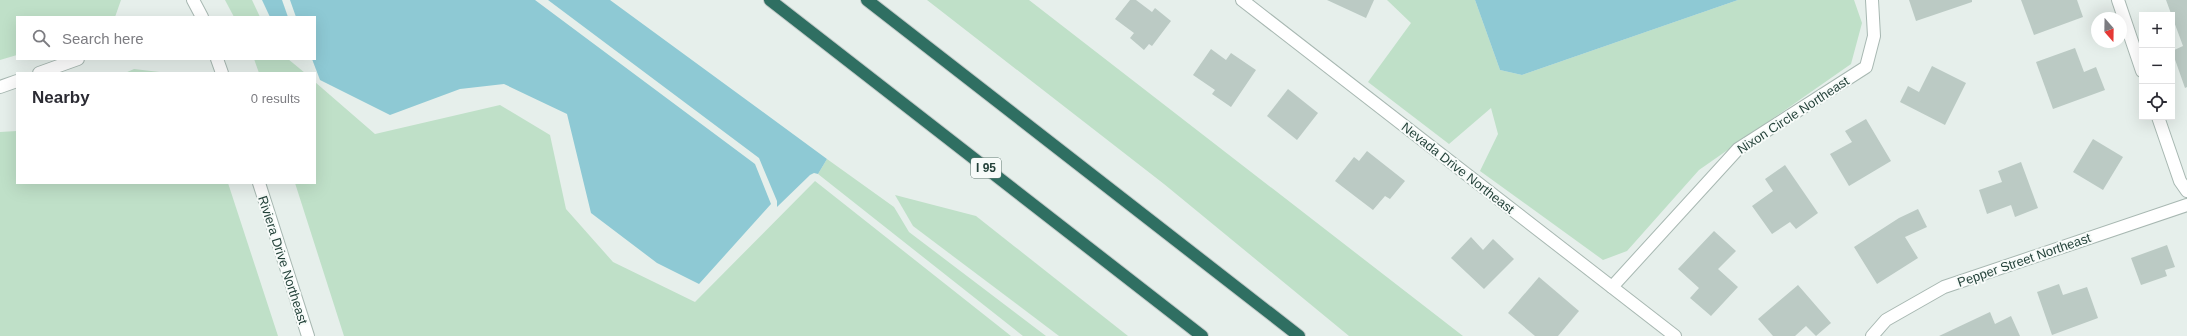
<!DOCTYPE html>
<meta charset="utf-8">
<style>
:root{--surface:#fff;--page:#f7f7f7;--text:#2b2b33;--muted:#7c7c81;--line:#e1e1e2}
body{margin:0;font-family:Arial,sans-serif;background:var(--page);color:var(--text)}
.controls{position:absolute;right:12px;top:12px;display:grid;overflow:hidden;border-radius:0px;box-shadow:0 4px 16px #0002}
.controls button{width:36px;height:36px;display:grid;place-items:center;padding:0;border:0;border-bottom:1px solid var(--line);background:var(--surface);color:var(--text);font:20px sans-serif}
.compass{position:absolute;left:2091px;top:12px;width:36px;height:36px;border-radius:50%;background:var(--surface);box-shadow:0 4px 16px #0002;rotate:160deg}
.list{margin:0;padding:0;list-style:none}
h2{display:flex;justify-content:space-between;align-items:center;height:52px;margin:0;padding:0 16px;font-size:17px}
h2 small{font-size:13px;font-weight:400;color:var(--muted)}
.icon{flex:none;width:22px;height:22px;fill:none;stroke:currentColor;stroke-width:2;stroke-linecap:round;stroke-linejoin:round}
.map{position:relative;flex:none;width:2187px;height:336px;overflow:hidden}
.search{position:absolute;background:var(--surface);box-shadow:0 4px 16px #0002;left:16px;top:16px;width:300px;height:44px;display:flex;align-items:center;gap:10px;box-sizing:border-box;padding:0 14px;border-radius:0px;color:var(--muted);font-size:15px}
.panel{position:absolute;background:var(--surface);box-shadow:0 4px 16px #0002;left:16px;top:72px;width:300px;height:112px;border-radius:0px}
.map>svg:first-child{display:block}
</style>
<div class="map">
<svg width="2187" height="336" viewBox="0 0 2187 336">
<rect width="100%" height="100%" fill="#e6efeb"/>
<g fill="#bfe0c8">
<polygon points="0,0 121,0 115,17 17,17 17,55 0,60"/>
<polygon points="225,0 252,0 260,17 234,17"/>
<polygon points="927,0 1029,0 1463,336 1349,336 1164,184"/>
<polygon points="1387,0 1475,0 1500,70 1522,75 1738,0 1854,0 1862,23 1851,64 1699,170 1627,251 1603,260 1480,171 1498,134 1491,108 1449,144 1368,82 1411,23"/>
<polygon points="254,59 288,59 305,73 259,73"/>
<polygon points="134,69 168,73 125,73"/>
<polygon points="315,82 375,134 500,105 550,135 566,209 613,262 695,302 815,181 1011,336 344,336 295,183 315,183"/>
<polygon points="17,131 17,183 228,183 278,336 0,336 0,132"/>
<polygon points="827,159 894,207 909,232 1046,336 1023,336 818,174"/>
<polygon points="895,195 976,216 1128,336 1059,336 913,226"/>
</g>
<g fill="#8ec9d4">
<polygon points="262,0 282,0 288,17 270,17"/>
<polygon points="290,0 535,0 755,164 771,204 699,284 657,263 591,213 567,114 504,84 460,89 390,115 320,80 312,59 315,59 315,17 296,17"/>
<polygon points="548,0 610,0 827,159 818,174 814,173 810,175 777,207 777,201 759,158"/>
<polygon points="1475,0 1738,0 1522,75 1500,70"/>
</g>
<g fill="#bbcac4">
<polygon points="1130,0 1136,0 1152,12 1155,8 1171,21 1152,46 1149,44 1144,50 1130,38 1134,33 1115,19"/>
<polygon points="1327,0 1374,0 1366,18"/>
<polygon points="1909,0 1972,0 1972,2 1916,21"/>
<polygon points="2021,0 2077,0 2083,17 2034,35"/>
<polygon points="2166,0 2187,0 2187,87 2185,88 2172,51 2183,46"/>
<polygon points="2075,48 2084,72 2096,67 2105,90 2053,109 2036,62"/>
<polygon points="1211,49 1226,60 1231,53 1256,70 1231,107 1212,94 1215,90 1193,75"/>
<polygon points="1932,66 1966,83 1945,125 1900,102 1908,86 1919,92"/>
<polygon points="1288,89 1318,113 1297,140 1267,116"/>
<polygon points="1866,119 1891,161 1849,186 1830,154 1852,142 1845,131"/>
<polygon points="2093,139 2123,157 2103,190 2073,172"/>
<polygon points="1367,151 1405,181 1390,199 1385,196 1373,210 1335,181 1354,157 1359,161"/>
<polygon points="2021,162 2038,208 2015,217 2011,205 1987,214 1979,190 2002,182 1998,171"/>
<polygon points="1785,165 1818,213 1796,229 1790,222 1772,234 1752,206 1773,191 1765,179"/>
<polygon points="1918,209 1927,227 1905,237 1918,258 1877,284 1854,247 1899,218"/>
<polygon points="1714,231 1736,251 1718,269 1738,287 1711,316 1690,298 1699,288 1678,269"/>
<polygon points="1471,237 1483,250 1493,239 1514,259 1484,289 1451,258"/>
<polygon points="2167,245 2175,267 2165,270 2167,276 2141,285 2131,258"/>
<polygon points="1539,277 1579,311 1558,336 1535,336 1508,313"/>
<polygon points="2059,284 2063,295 2087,287 2098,318 2052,335 2037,292"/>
<polygon points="1798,285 1831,323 1816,336 1806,326 1795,336 1773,336 1758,319"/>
<polygon points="1990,312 1995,324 2011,316 2020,336 1939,336"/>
</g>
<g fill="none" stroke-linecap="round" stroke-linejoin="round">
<defs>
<g id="minor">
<polyline points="193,0 202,17"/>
<polyline points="1242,0 1675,336"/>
<polyline points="2118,0 2142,71"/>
<polyline points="217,59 222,73"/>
<polyline points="39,73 78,59"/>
<polyline points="0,87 17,81"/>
<polyline points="2158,117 2180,181 2187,191"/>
<polyline points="259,183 308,336"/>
<polyline points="1612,287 1738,149 1866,67 1874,36 1872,0"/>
<polyline points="1872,336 1886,320 1944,287 2187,205"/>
</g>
<g id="highway">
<polyline points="770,0 1202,336"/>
<polyline points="867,0 1299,336"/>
</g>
</defs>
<use href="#minor" stroke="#a8b8b2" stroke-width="14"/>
<use href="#highway" stroke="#c2cac8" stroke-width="14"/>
<use href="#minor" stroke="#fff" stroke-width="12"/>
<use href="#highway" stroke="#2f6f62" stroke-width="12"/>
</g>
<g text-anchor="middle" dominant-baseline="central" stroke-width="4" stroke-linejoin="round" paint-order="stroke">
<rect fill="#f7fbf9" stroke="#637a73" stroke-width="1" x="971" y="158" width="30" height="20" rx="3"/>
<g font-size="12" font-weight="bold" fill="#24423a">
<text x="986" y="168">I 95</text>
</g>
<g font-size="13" fill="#24423a" stroke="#f7fbf9">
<text transform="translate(1793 115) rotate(-33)">Nixon Circle Northeast</text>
<text transform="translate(1458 168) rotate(38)">Nevada Drive Northeast</text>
<text transform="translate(283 260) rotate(72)">Riviera Drive Northeast</text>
<text transform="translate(2024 260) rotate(-19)">Pepper Street Northeast</text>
</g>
</g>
</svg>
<div class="controls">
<button>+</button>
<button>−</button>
<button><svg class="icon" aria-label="locate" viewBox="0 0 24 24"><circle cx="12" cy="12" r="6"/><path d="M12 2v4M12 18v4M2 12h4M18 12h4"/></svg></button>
</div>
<svg class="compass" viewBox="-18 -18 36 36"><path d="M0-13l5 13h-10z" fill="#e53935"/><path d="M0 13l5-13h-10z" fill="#7c7c81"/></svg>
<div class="search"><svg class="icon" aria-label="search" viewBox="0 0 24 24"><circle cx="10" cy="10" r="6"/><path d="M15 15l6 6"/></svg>Search here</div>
<section class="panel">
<h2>Nearby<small>0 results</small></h2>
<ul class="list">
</ul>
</section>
</div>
